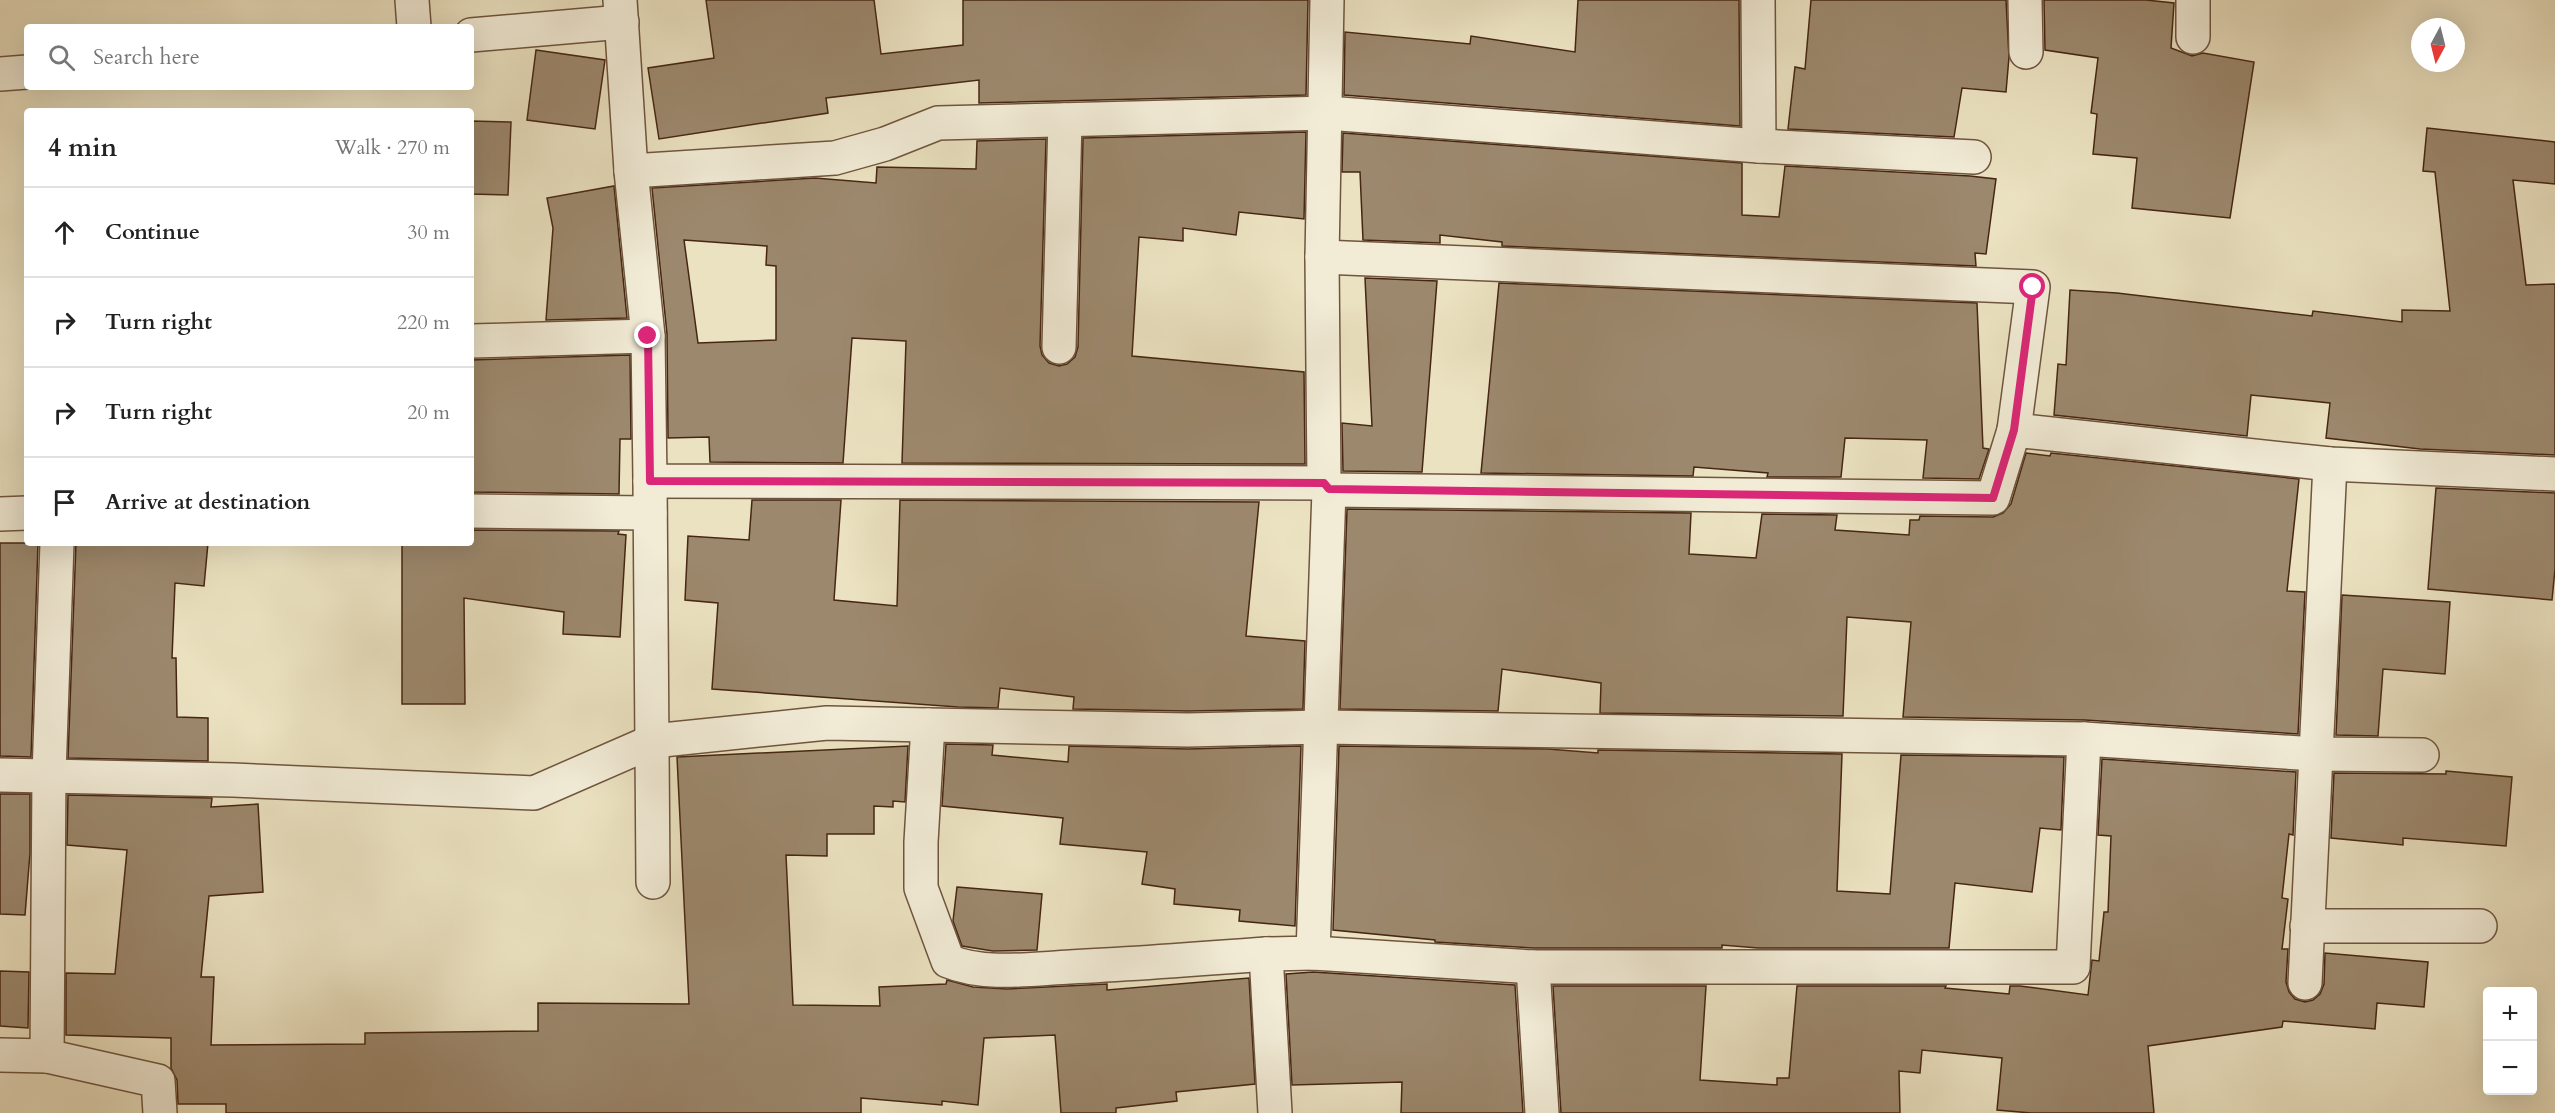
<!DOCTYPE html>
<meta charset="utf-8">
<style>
:root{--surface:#fff;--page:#f2f2f2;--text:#222;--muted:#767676;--line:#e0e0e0}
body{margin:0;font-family:Cardo,serif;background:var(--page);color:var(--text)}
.controls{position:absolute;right:18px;bottom:18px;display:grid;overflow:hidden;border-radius:6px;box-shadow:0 6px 24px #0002}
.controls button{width:54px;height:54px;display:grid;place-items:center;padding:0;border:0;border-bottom:2px solid var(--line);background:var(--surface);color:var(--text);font:30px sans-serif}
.compass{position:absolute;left:2411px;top:18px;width:54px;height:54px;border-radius:50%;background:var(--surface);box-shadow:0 6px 24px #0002;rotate:187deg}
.stop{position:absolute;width:18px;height:18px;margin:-14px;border:4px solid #db2777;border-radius:50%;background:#fff}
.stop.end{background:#db2777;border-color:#fff;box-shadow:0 2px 6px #0008}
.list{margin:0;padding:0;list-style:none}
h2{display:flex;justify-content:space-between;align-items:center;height:78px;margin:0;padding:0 24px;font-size:26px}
h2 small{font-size:20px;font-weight:400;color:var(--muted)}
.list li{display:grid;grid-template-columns:39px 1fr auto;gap:18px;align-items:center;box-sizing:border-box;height:90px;padding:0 24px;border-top:2px solid var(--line)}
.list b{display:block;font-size:22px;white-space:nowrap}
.list em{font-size:20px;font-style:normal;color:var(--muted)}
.icon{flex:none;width:33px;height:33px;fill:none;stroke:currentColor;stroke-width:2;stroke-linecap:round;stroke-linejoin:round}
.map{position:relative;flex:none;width:2555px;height:1113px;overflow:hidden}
.search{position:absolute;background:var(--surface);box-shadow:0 6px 24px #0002;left:24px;top:24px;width:450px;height:66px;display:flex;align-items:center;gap:15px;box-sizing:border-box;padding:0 21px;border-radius:6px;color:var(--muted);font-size:22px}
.panel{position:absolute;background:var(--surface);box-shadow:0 6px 24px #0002;left:24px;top:108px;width:450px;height:438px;border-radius:6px}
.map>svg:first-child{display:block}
</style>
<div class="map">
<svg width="2555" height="1113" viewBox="0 0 2555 1113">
<rect width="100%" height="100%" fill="#ebe2c1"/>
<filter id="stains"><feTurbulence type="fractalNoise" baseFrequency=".00333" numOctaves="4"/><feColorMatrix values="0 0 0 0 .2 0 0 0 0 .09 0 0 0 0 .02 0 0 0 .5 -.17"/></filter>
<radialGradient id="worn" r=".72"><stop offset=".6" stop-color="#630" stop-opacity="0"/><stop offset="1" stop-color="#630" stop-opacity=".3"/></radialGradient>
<g fill="#9c886d" stroke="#462613" stroke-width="1.5" fill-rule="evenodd">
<polygon points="706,0 874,0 881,54 963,45 963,0 1308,0 1306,95 979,103 979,80 826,98 828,113 659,139 648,68 714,58"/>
<polygon points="1578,0 1739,0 1740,126 1344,95 1345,32 1470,44 1471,36 1575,52"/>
<polygon points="1811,0 2006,0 2009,57 2006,92 1962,88 1954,137 1788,129 1795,67 1805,69"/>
<polygon points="2044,0 2146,0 2174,3 2171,48 2192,56 2203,53 2254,62 2230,218 2132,208 2137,158 2093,154 2097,114 2091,113 2098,58 2045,50"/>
<polygon points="536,50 605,60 595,129 527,120"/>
<polygon points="471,121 511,122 508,195 471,194"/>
<polygon points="2427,128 2555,142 2555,184 2513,180 2526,285 2555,284 2555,455 2420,449 2326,438 2330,403 2251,395 2247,436 2054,415 2058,364 2066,365 2070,290 2117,293 2312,316 2313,311 2402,322 2402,310 2450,311 2435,172 2423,171"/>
<path d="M 1306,132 L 1304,219 L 1239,212 L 1236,235 L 1183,228 L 1183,241 L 1139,237 L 1132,356 L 1304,372 L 1305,464 L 902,463 L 906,341 L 852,338 L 843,463 L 710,462 L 709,437 L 668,438 L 667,334 L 652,188 L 815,178 L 876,183 L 877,167 L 976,169 L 977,141 L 1046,139 L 1040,346 L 1042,355 L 1049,363 L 1059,366 L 1067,364 L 1075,357 L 1078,347 L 1083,138 ZM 684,240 L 767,246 L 766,265 L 776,266 L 776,340 L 698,343 Z"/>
<polygon points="1343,133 1742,163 1742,215 1779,217 1785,166 1970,176 1996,179 1986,254 1975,253 1976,266 1502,246 1502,242 1440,235 1440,243 1363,240 1360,172 1342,172"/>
<polygon points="614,186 627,318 546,320 553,228 547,198"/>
<polygon points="1365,278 1437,281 1422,472 1343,471 1342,423 1372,426"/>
<polygon points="1499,283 1977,303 1983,448 1989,449 1979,479 1923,478 1927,440 1845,438 1841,477 1767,477 1768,473 1694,467 1693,476 1481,473"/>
<polygon points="630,355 631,439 620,439 619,494 471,492 471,360"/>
<polygon points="2026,453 2050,456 2051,453 2299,479 2287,591 2305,592 2298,734 2085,720 1903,717 1911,622 1847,617 1843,716 1600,713 1601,683 1502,669 1498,711 1340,709 1347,509 1691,513 1689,554 1756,558 1762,514 1837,515 1835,530 1909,535 1910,520 1919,520 1920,516 1993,517 2003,513 2011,504"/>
<polygon points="2436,488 2555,493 2555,569 2552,600 2428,589"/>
<polygon points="752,500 841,500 834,600 897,606 900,500 1259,502 1246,636 1305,641 1303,709 1188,711 1073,709 1074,697 1000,688 998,708 958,707 712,689 718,603 685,600 688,536 749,540"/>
<polygon points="471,530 619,531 618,534 626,535 620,637 563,634 564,612 464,598 465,704 402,704 402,543 471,543"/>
<polygon points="0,543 38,543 31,757 0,756"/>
<polygon points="76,543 208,543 204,586 175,583 172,658 176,658 177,717 208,718 208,761 68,758"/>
<polygon points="2342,595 2450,602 2445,674 2383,669 2378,736 2336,735"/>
<polygon points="946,744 993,745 992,755 1068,762 1069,746 1188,749 1301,746 1295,926 1239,921 1240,910 1174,904 1175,889 1142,884 1147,852 1060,844 1063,818 942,806"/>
<polygon points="908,746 905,802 893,801 893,807 874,806 874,834 827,834 827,856 786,855 793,1005 880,1006 879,987 946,984 947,980 973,987 1007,989 1107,984 1107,990 1249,978 1255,1084 1176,1092 1177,1101 1116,1108 1116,1113 1061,1113 1055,1035 984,1038 978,1105 942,1101 942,1105 861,1098 861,1113 226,1113 226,1104 178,1104 177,1080 171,1068 171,1038 66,1035 66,973 115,974 127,850 67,845 68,795 212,798 211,807 258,804 263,892 209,896 201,977 214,977 211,1045 365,1044 365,1033 538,1031 538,1003 689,1004 677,757"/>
<polygon points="1339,746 1548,749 1598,753 1598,750 1842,754 1837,891 1890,894 1901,755 2064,757 2061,830 2040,828 2032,892 1955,883 1949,948 1758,948 1722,945 1722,948 1534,948 1435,942 1435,940 1333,930"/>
<polygon points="2102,759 2296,772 2293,835 2289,834 2282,898 2288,899 2282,949 2288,949 2286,982 2289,992 2295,999 2305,1002 2313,1000 2320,994 2324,984 2325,953 2428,962 2424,1007 2377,1003 2375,1029 2283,1021 2282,1027 2148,1046 2154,1113 2031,1113 1997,1110 2002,1058 1922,1050 1920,1073 1899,1071 1900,1113 1561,1113 1553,986 1706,986 1700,1080 1777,1085 1777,1078 1789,1078 1797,986 1946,986 1945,988 2009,994 2010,986 2020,986 2088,995 2092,960 2099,961 2104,912 2108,912 2111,836 2098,835"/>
<polygon points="2446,771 2512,777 2506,846 2403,838 2403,845 2331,838 2334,773 2446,774"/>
<polygon points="0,794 30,794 30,853 25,915 0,914"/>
<polygon points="957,887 1042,894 1037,950 993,951 962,946 953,921"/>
<polygon points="0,971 29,972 28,1028 0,1026"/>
<polygon points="1313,972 1515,985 1523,1113 1401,1113 1402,1082 1292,1085 1286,974"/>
</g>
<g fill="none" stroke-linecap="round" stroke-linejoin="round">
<defs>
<g id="street">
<polyline points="412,0 414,27"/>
<polyline points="620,0 631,171 648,336 650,481 1324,483"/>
<polyline points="1758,0 1759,146"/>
<polyline points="2025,0 2026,52"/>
<polyline points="471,35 622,22"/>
<polyline points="2193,37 2193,0"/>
<polyline points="0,74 27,72"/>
<polyline points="631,171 835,158 885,144 938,123 1327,113 1759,146 1974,157"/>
<polyline points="1322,257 2033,287 2014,430"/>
<polyline points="471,341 648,336"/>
<polyline points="1059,347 1065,120"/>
<polyline points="650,481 653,882"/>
<polyline points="1329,490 1993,498 2014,430 2330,464 2555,474"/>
<polyline points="471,511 650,513"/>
<polyline points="0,514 27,513"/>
<polyline points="57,543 49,775 47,1056 158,1081 160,1113"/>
<path d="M 928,725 L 921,842 L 921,888 L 948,961 C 984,976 1031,969 1070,967 C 1135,964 1200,959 1266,954"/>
<polyline points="0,775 233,780 534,793 653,741 827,723 1188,730 1322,727 2084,739 2315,754 2422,755"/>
<polyline points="2307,926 2480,926"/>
<polyline points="1313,953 1533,967 2073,967 2084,739"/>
<polyline points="1533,967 1542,1113"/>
<polyline points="2305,983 2330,464"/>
<polyline points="0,1055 47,1056"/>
<polyline points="1275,1113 1266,954 1313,953 1329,490 1324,483 1322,257 1327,0"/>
</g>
</defs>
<use href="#street" stroke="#6f553e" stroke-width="36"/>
<use href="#street" stroke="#f2ecd7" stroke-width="33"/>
</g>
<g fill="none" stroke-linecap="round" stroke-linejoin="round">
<polyline stroke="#db2777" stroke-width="8" points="648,336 650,481 1324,483 1329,489 1993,498 2014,430 2033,287"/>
</g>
<rect width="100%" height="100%" filter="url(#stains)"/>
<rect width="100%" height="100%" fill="url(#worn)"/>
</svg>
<div class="controls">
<button>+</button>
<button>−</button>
</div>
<svg class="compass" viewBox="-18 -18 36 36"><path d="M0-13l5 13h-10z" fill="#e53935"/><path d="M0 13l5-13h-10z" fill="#767676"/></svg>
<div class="stop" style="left:2033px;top:287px"></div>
<div class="stop end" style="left:648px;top:336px"></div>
<div class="search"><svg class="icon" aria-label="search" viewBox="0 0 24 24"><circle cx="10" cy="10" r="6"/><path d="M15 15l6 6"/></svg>Search here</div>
<section class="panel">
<h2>4 min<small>Walk · 270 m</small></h2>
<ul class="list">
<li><svg class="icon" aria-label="ahead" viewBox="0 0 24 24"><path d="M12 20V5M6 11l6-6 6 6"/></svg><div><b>Continue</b></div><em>30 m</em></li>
<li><svg class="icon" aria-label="right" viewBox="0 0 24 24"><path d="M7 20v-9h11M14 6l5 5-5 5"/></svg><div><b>Turn right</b></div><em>220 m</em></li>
<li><svg class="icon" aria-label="right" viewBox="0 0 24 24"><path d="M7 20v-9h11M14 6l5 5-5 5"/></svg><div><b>Turn right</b></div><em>20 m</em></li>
<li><svg class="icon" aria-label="arrive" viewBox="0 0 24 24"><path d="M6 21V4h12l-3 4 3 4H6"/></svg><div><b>Arrive at destination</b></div></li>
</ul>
</section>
</div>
